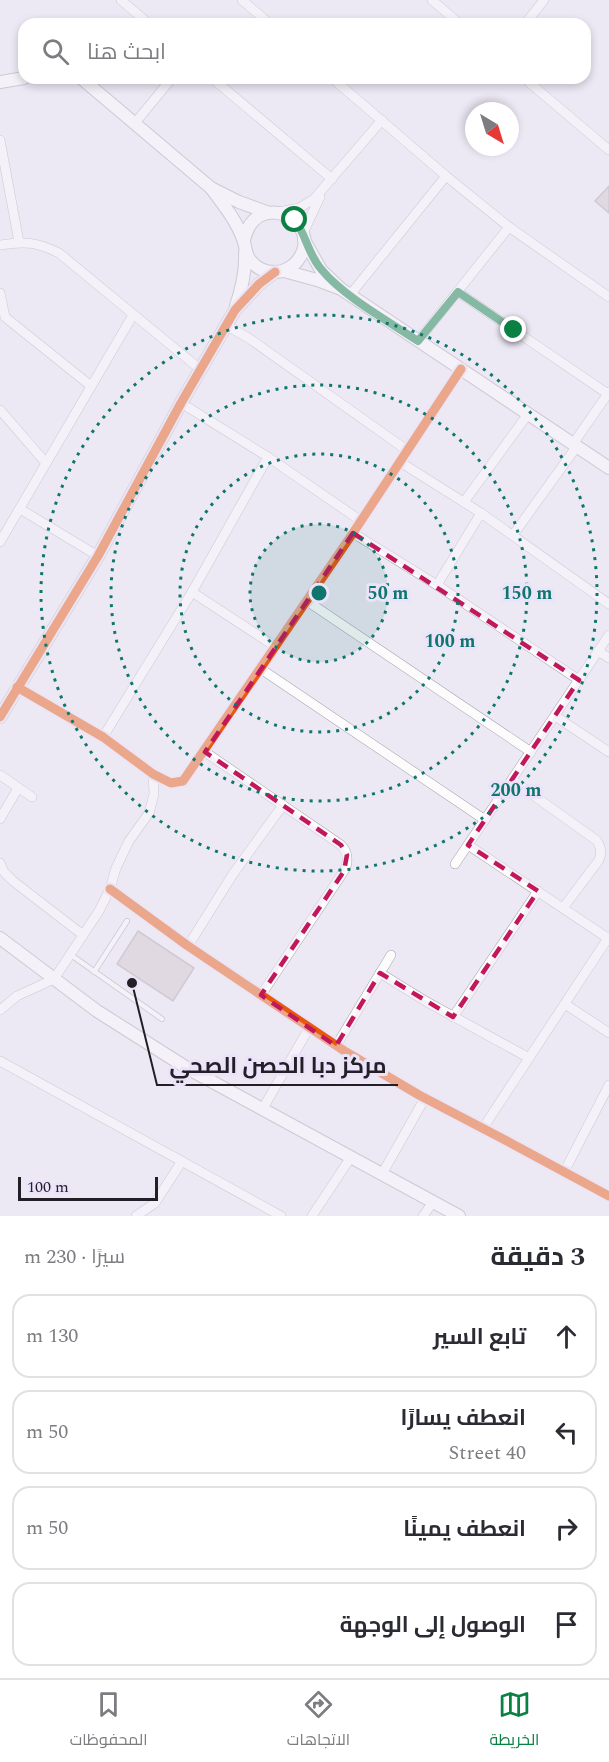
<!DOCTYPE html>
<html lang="ar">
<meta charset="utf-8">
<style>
:root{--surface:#fff;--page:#f7f7f7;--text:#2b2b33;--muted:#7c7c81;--line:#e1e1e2;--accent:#0b8043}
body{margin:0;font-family:Spectral,Cairo,serif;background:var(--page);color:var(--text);direction:rtl}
.compass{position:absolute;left:465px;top:102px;width:54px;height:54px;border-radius:50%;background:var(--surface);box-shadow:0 3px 9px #0003;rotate:142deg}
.scale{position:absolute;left:18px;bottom:15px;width:140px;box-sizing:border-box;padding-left:6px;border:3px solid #221f27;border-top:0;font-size:16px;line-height:21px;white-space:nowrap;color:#221f27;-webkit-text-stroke:4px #eae3f9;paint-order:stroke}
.stop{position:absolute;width:18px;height:18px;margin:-14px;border:4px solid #0b8043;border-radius:50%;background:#fff}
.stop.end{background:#0b8043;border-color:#fff;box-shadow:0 2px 6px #0008}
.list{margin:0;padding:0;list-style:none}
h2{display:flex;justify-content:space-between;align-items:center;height:78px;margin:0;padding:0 24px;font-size:26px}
h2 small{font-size:20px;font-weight:400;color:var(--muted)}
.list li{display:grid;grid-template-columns:39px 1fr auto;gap:18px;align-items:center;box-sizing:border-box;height:84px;margin:0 12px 12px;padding:0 12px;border:2px solid var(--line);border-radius:18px}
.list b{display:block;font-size:22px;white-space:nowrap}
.list p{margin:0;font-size:20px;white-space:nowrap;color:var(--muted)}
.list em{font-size:20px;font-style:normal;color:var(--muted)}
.icon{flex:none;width:33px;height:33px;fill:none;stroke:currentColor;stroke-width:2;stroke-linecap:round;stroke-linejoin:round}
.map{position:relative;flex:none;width:609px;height:1216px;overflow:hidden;direction:ltr}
.search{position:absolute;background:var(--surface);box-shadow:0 3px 9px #0003;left:18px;right:18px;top:18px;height:66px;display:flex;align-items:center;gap:15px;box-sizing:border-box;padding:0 21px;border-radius:18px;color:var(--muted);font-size:22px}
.sheet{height:462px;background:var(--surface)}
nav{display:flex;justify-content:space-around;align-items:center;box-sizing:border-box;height:84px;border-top:2px solid var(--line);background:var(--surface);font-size:16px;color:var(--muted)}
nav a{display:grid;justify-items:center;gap:3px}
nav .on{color:var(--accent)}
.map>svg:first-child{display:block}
</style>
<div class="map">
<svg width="609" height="1216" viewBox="0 0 609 1216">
<rect width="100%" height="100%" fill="#ece8f4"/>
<g fill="#d1c8cb" stroke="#aca6aa" stroke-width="1.5">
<polygon points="609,186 609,213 595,201"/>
<polygon points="138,931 194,968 173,1001 117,964"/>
</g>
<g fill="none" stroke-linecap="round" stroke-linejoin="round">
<defs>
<g id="service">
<polyline points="71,955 162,1019"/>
<polyline points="94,972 127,921"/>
</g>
<g id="minor">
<polyline points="121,0 149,24"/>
<polyline points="242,0 270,24"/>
<polyline points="432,0 460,24"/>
<polyline points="525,24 544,0"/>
<polyline points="212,78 332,179"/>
<polyline points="332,78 446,176 509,227 609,297"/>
<polyline points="524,78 609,150"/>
<polyline points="135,123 172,78"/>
<polyline points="0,140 19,242"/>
<polyline points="279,212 299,208 314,199 382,120"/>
<polyline points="303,233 320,197"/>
<path d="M 0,245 C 24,241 37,242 59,253 L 201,370"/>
<polyline points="458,292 608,394"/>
<polyline points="0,293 5,317 91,386"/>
<polyline points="350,295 446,176"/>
<polyline points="226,325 250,339 408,451"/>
<polyline points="418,341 509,227"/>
<polyline points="181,403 268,457 361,521"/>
<polyline points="0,410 46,463"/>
<polyline points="573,444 609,392"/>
<polyline points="400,462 481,513 609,604"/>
<polyline points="464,502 528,414"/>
<polyline points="20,509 98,556"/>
<polyline points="353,533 437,585 579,680"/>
<polyline points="513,535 577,446"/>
<polyline points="0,542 133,315"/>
<polyline points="437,585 481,513"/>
<polyline points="192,592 276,647"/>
<polyline points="307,601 531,752"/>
<polyline points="598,651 609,658"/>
<polyline points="261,669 485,820"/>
<polyline points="17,687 103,737 153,774 171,783 183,781 353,533 461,369"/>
<polyline points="555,716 609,752"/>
<polyline points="103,737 192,592 268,457"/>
<path d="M 205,752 L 341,845 C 348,852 349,862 344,871 L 261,995"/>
<polyline points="0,775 32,797"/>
<path d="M 512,780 L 596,840 C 601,846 602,852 599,860 L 563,908"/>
<polyline points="0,819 18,788"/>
<polyline points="468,845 609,939"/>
<polyline points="0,863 4,872 13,881 83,935"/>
<polyline points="455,864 609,635"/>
<polyline points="110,889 188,946 346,1052 419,1095 505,1140 609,1196"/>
<polyline points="188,946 233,874 283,805"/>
<polyline points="380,973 427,1002 529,1058"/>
<polyline points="565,1004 609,1033"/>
<polyline points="0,1010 17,996 54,979 99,911 110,889 116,868 129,841 149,813 154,794 153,774"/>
<polyline points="453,1017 538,891"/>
<polyline points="336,1046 391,955"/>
<polyline points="0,1061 281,1216"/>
<polyline points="262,1110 309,1028"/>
<polyline points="483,1128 608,938"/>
<polyline points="564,1172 609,1085"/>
<polyline points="382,1174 425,1098"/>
<polyline points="136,1216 155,1203 182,1161"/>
<polyline points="312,1216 351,1157"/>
<polyline points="423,1216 433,1202"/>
</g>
<g id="tertiary">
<polyline points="81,78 211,188"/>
<polyline points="0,82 24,78"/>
<path d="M 244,240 C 256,186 326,222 298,260 C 293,267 284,272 275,272 C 265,272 256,268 250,260 C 245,254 246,246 243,239 C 236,220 223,204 211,188 L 239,202 L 269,213"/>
<polyline points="284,271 317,280 341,289 321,270 304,240"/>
<polyline points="341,289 609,468"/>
<path d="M 236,306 C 242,288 246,272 245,253"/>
<polyline points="0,717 98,556 181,403 235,310 259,284 275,272"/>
<polyline points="0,938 97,1011 187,1068 459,1216"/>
</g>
</defs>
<use href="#service" stroke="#a8a5ae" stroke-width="6"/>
<use href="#minor" stroke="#a8a5ae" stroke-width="10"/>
<use href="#tertiary" stroke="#a8a5ae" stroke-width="14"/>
<use href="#service" stroke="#fcfcfd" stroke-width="4.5"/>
<use href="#minor" stroke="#fcfcfd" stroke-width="9"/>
<use href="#tertiary" stroke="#fcfcfd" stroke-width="12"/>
<defs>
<g id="cycleway">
<polyline points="17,687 103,737 153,774 171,783 183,781 353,533 461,369"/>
<polyline points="0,717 98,556 181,403 235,310 259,284 275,272"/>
<polyline points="110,889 188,946 346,1052 419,1095 505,1140 609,1196"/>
</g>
</defs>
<use href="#cycleway" stroke="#eae3f9" stroke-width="13"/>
<use href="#cycleway" stroke="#e8590c" stroke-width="9"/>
</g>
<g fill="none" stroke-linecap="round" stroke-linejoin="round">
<path stroke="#0b8043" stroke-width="8" d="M 295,220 C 306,235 308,254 321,269 C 343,296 388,321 418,341 L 458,292 L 514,330"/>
</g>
<path d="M0 0H609V1216H0ZM 353,533 L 579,680 L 468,845 L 538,891 L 453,1017 L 380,973 L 336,1046 L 261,995 L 344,871 L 347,855 L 341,845 L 205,752 Z" fill="#ece8f4" fill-opacity=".55" fill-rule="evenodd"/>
<path fill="none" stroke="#c2185b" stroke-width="4.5" stroke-dasharray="12 8" stroke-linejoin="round" d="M 353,533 L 579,680 L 468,845 L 538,891 L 453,1017 L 380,973 L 336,1046 L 261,995 L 344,871 L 347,855 L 341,845 L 205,752 Z"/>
<circle cx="319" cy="593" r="69" fill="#0f766e" fill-opacity=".12"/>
<g fill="none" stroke="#0f766e" stroke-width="3" stroke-dasharray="3 6">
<circle cx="319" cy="593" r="69"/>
<circle cx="319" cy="593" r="139"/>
<circle cx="319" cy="593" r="208"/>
<circle cx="319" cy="593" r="278"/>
</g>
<circle cx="319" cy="593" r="9" fill="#0f766e" stroke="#eae3f9" stroke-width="3"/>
<g font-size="18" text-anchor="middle" font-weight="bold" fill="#0f766e" stroke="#eae3f9" stroke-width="6" stroke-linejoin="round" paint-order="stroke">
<text x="388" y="599">50 m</text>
<text x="527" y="599">150 m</text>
<text x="450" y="647">100 m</text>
<text x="516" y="796">200 m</text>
</g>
<path fill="none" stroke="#221f27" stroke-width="2" d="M132 983L157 1085H398"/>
<circle fill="#221f27" stroke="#eae3f9" stroke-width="2" cx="132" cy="983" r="6"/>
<g font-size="22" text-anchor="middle" font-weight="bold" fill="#221f27" stroke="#eae3f9" stroke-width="6" stroke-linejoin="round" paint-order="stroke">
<text x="278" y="1073">مركز دبا الحصن الصحي</text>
</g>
</svg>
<svg class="compass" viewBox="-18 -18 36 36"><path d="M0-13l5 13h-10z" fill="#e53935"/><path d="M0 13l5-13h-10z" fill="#7c7c81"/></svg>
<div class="scale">100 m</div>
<div class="stop" style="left:295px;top:220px"></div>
<div class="stop end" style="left:514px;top:330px"></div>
<div class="search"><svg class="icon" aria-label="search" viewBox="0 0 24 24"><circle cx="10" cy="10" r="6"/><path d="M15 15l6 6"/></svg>ابحث هنا</div>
</div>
<section class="sheet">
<h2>3 دقيقة<small>سيرًا · 230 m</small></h2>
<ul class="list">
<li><svg class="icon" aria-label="ahead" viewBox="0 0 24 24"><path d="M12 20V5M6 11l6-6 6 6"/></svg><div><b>تابع السير</b></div><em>130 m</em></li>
<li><svg class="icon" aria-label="left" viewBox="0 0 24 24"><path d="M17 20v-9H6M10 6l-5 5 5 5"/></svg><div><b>انعطف يسارًا</b><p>Street 40</p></div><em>50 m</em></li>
<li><svg class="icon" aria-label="right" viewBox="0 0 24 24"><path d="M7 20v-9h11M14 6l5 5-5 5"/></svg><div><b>انعطف يمينًا</b></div><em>50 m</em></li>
<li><svg class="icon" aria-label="arrive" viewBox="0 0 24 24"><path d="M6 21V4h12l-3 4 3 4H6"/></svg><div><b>الوصول إلى الوجهة</b></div></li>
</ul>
</section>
<nav>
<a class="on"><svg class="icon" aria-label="map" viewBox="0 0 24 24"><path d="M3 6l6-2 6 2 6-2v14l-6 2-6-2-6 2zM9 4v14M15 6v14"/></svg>الخريطة</a>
<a><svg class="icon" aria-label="directions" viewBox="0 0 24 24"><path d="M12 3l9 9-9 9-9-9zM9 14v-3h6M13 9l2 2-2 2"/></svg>الاتجاهات</a>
<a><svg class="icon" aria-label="saved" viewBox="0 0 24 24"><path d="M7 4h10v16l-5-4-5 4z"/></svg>المحفوظات</a>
</nav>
